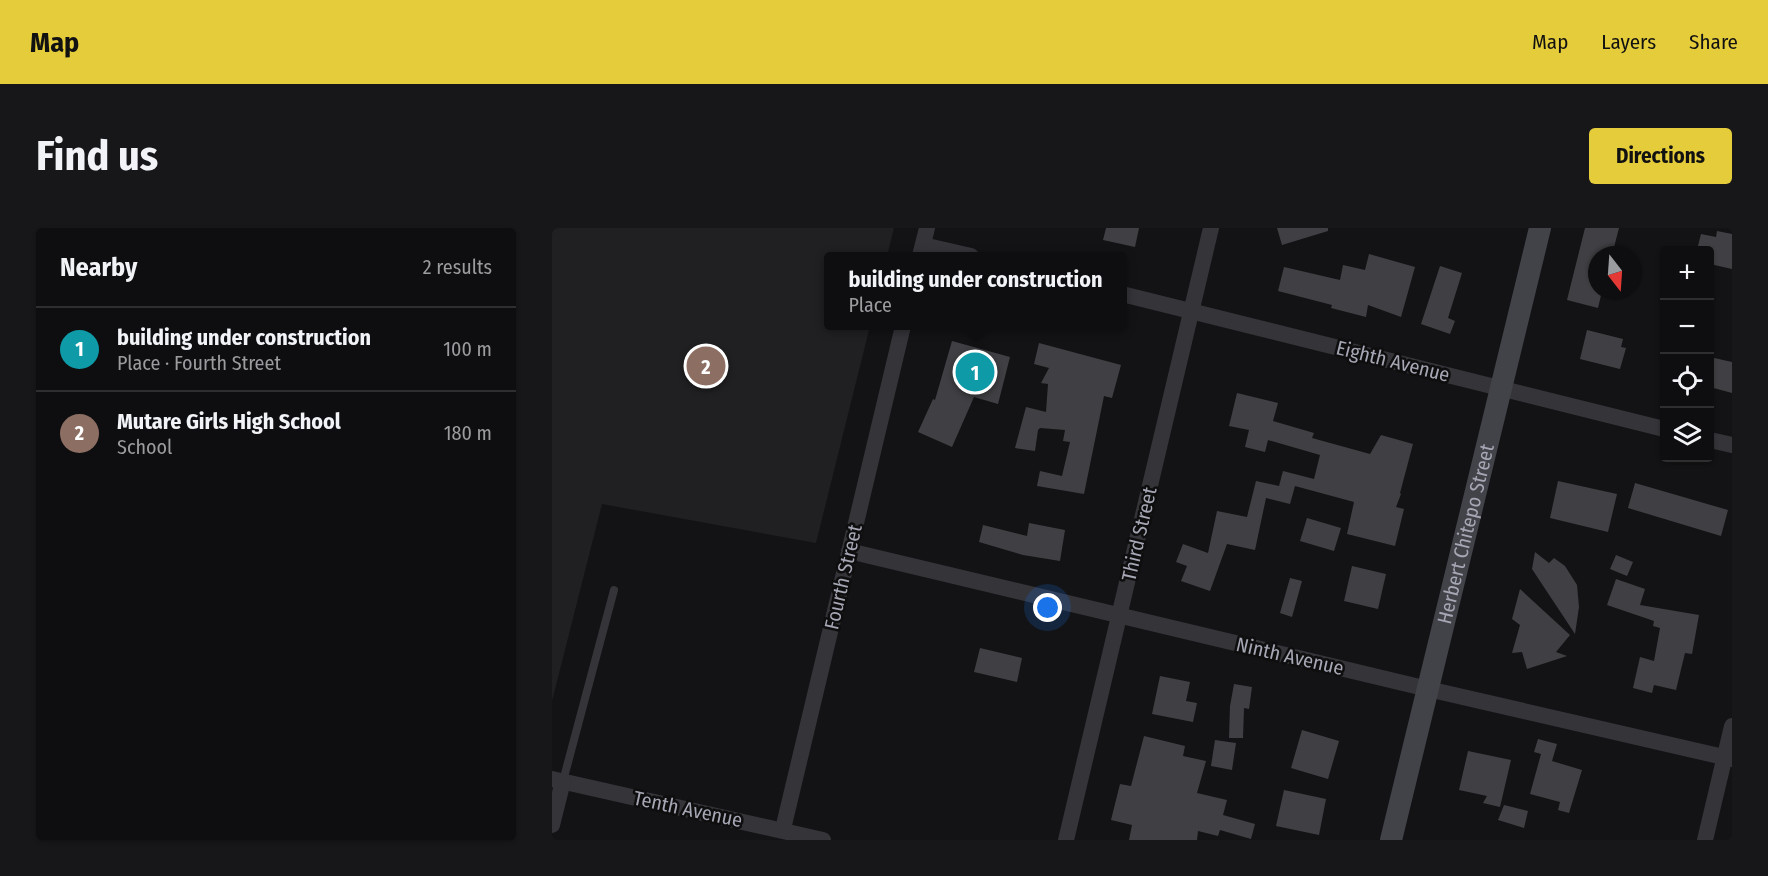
<!DOCTYPE html>
<meta charset="utf-8">
<style>
:root{--surface:#0e0e10;--page:#171719;--text:#f1f3f6;--muted:#9b9c9f;--line:#2e2e30;--accent:#e5cc3b}
body{margin:0;font-family:"Fira Sans Condensed",sans-serif;background:var(--page);color:var(--text)}
.controls{position:absolute;right:18px;top:18px;display:grid;overflow:hidden;border-radius:6px;box-shadow:0 2px 4px #0004}
.controls button{width:54px;height:54px;display:grid;place-items:center;padding:0;border:0;border-bottom:2px solid var(--line);background:var(--surface);color:var(--text);font:30px sans-serif}
.compass{position:absolute;left:1036px;top:18px;width:54px;height:54px;border-radius:50%;background:var(--surface);box-shadow:0 2px 4px #0004;rotate:163deg}
.you{position:absolute;left:496px;top:380px;width:21px;height:21px;margin:-15px;border:4px solid #fff;border-radius:50%;background:#1a73e8;box-shadow:0 0 0 9px #1a73e833}
.badge{display:grid;place-items:center;width:39px;height:39px;border-radius:50%;background:var(--accent);color:#fff;font-size:20px;font-weight:700}
.pin{position:absolute;translate:-50% -50%;border:3px solid #fff;box-shadow:0 2px 6px #0006}
.popup{position:absolute;left:272px;top:24px;width:303px;height:78px;box-sizing:border-box;display:grid;place-content:center;border-radius:6px;background:var(--surface);filter:drop-shadow(0 2px 4px #0005);font-size:20px;white-space:nowrap;color:var(--muted)}
.popup b{font-size:22px;color:var(--text)}
.popup::after{content:'';position:absolute;left:50%;top:100%;margin-left:-12px;border:12px solid transparent;border-top-color:var(--surface)}
.list{margin:0;padding:0;list-style:none}
h2{display:flex;justify-content:space-between;align-items:center;height:78px;margin:0;padding:0 24px;font-size:26px}
h2 small{font-size:20px;font-weight:400;color:var(--muted)}
.list li{display:grid;grid-template-columns:39px 1fr auto;gap:18px;align-items:center;box-sizing:border-box;height:84px;padding:0 24px;border-top:2px solid var(--line)}
.list b{display:block;font-size:22px;white-space:nowrap}
.list p{margin:0;font-size:20px;white-space:nowrap;color:var(--muted)}
.list em{font-size:20px;font-style:normal;color:var(--muted)}
.icon{flex:none;width:33px;height:33px;fill:none;stroke:currentColor;stroke-width:2;stroke-linecap:round;stroke-linejoin:round}
.map{position:relative;flex:none;width:1180px;height:612px;overflow:hidden;border-radius:6px}
header{display:flex;align-items:center;gap:36px;box-sizing:border-box;height:84px;padding:0 30px;background:var(--accent);color:#111}
header strong{font-size:28px}
nav{display:flex;gap:33px;margin-inline-start:auto;font-size:21px}
.intro{display:flex;align-items:center;justify-content:space-between;box-sizing:border-box;height:144px;padding:0 36px}
h1{margin:0;font-size:42px}
.button{padding:15px 27px;border-radius:6px;background:var(--accent);color:#111;font-size:21px;font-weight:700}
main{display:flex;gap:36px;padding:0 36px}
aside{flex:1;background:var(--surface);border-radius:6px;box-shadow:0 2px 4px #0004}
.map>svg:first-child{display:block}
</style>
<header>
<strong>Map</strong>
<nav><a>Map</a><a>Layers</a><a>Share</a></nav>
</header>
<div class="intro"><h1>Find us</h1><a class="button">Directions</a></div>
<main>
<aside>
<h2>Nearby<small>2 results</small></h2>
<ul class="list">
<li><span class="badge" style="background:#0f9aa8">1</span><div><b>building under construction</b><p>Place · Fourth Street</p></div><em>100 m</em></li>
<li><span class="badge" style="background:#8d6e63">2</span><div><b>Mutare Girls High School</b><p>School</p></div><em>180 m</em></li>
</ul>
</aside>
<div class="map">
<svg width="1180" height="612" viewBox="0 0 1180 612">
<rect width="100%" height="100%" fill="#131315"/>
<polygon fill="#201f21" points="0,0 342,0 335,28 276,28 276,98 318,98 264,315 50,276 0,473"/>
<g fill="#404044">
<polygon points="554,0 587,0 583,19 551,12"/>
<polygon points="725,0 776,0 776,3 730,17"/>
<polygon points="1033,0 1067,0 1060,27 1045,27 1045,63 1050,63 1046,80 1015,72"/>
<polygon points="1165,3 1180,6 1180,41 1158,36 1158,22 1145,22 1149,6 1164,9"/>
<polygon points="817,26 863,39 849,89 816,77 814,89 779,80 780,77 726,63 732,39 788,52 791,37 813,42"/>
<polygon points="888,38 910,45 896,90 903,93 898,106 869,96"/>
<polygon points="1035,102 1071,111 1069,119 1074,120 1068,141 1028,131"/>
<polygon points="400,113 458,129 446,176 422,169 400,219 366,204 381,171 383,172"/>
<polygon points="487,115 569,137 560,170 552,168 532,266 485,258 488,243 510,248 518,214 511,213 513,202 488,200 486,202 483,223 463,220 474,179 494,184 496,156 489,155 497,140 482,136"/>
<polygon points="1158,129 1180,134 1180,165 1158,159"/>
<polygon points="685,165 726,175 721,193 762,205 760,210 818,226 829,207 861,216 848,265 849,266 844,279 852,281 843,318 795,306 802,274 743,258 738,276 714,270 703,322 675,316 658,363 629,353 635,338 624,334 631,316 656,325 665,283 695,289 704,253 727,258 731,243 762,251 768,227 716,212 713,224 693,219 697,202 677,198"/>
<polygon points="1006,253 1065,266 1056,304 998,290"/>
<polygon points="1083,255 1176,282 1169,308 1076,280"/>
<polygon points="755,290 789,300 782,323 748,313"/>
<polygon points="477,295 513,302 508,333 471,327 427,314 431,297 475,308"/>
<polygon points="983,324 997,335 1002,330 1013,338 1025,357 1027,379 1023,406 980,341"/>
<polygon points="1064,327 1081,334 1075,348 1058,341"/>
<polygon points="800,338 834,346 826,381 792,373"/>
<polygon points="738,350 750,353 740,389 728,385"/>
<polygon points="1064,351 1093,361 1088,377 1147,387 1140,426 1133,425 1124,462 1102,457 1100,465 1081,460 1088,429 1102,433 1108,400 1101,398 1102,393 1055,377"/>
<polygon points="968,361 1018,407 1004,424 1015,428 975,441 970,424 960,425 968,397 960,391"/>
<polygon points="428,420 470,430 465,454 422,444"/>
<polygon points="608,448 638,454 634,473 645,475 641,494 600,486"/>
<polygon points="682,456 700,459 697,481 692,480 691,510 677,510 678,478"/>
<polygon points="750,502 787,513 776,551 739,540"/>
<polygon points="592,508 633,518 631,528 654,533 645,565 675,572 671,587 703,596 699,611 668,602 666,608 646,603 645,612 577,612 580,597 559,592 568,556 579,558"/>
<polygon points="986,511 1005,516 1000,533 1030,542 1017,585 1006,582 1008,574 978,566 989,526 982,524"/>
<polygon points="663,512 684,515 680,542 659,538"/>
<polygon points="916,523 959,532 948,579 931,575 935,568 907,562"/>
<polygon points="732,562 774,571 767,607 724,598"/>
<polygon points="952,577 976,583 972,600 946,592"/>
</g>
<g fill="none" stroke-linecap="round" stroke-linejoin="round">
<polyline stroke="#343439" stroke-width="8" points="11,553 62,362"/>
<g stroke="#343439" stroke-width="16">
<polyline points="371,17 419,28"/>
<polyline points="368,28 375,0"/>
<polyline points="570,66 1112,201"/>
<polyline points="1158,212 1180,217"/>
<polyline points="297,323 876,461 1180,531"/>
<polyline points="0,551 271,612"/>
<polyline points="0,597 11,553"/>
<polyline points="231,601 351,98"/>
<polyline points="514,612 659,0"/>
<polyline points="1153,612 1180,498"/>
</g>
<path stroke="#424349" stroke-width="22" id="s1" d="M 839,612 L 988,0"/>
</g>
<g text-anchor="middle" dominant-baseline="central" stroke-width="5" stroke-linejoin="round" paint-order="stroke">
<g font-size="20" fill="#a6a7b4" stroke="#0e0e0f">
<text transform="translate(841 133) rotate(14)">Eighth Avenue</text>
<text transform="translate(587 306) rotate(-77)">Third Street</text>
<text stroke="none"><textPath href="#s1" startOffset="315">Herbert Chitepo Street</textPath></text>
<text transform="translate(291 349) rotate(-77)">Fourth Street</text>
<text transform="translate(738 428) rotate(13)">Ninth Avenue</text>
<text transform="translate(136 581) rotate(12)">Tenth Avenue</text>
</g>
</g>
</svg>
<div class="controls">
<button>+</button>
<button>−</button>
<button><svg class="icon" aria-label="locate" viewBox="0 0 24 24"><circle cx="12" cy="12" r="6"/><path d="M12 2v4M12 18v4M2 12h4M18 12h4"/></svg></button>
<button><svg class="icon" aria-label="layers" viewBox="0 0 24 24"><path d="M12 4l9 5-9 5-9-5zM3 14l9 5 9-5"/></svg></button>
</div>
<svg class="compass" viewBox="-18 -18 36 36"><path d="M0-13l5 13h-10z" fill="#e53935"/><path d="M0 13l5-13h-10z" fill="#9b9c9f"/></svg>
<div class="you"></div>
<div class="pin badge" style="left:423px;top:144px;background:#0f9aa8">1</div>
<div class="popup"><b>building under construction</b>Place</div>
<div class="pin badge" style="left:154px;top:138px;background:#8d6e63">2</div>
</div>
</main>
